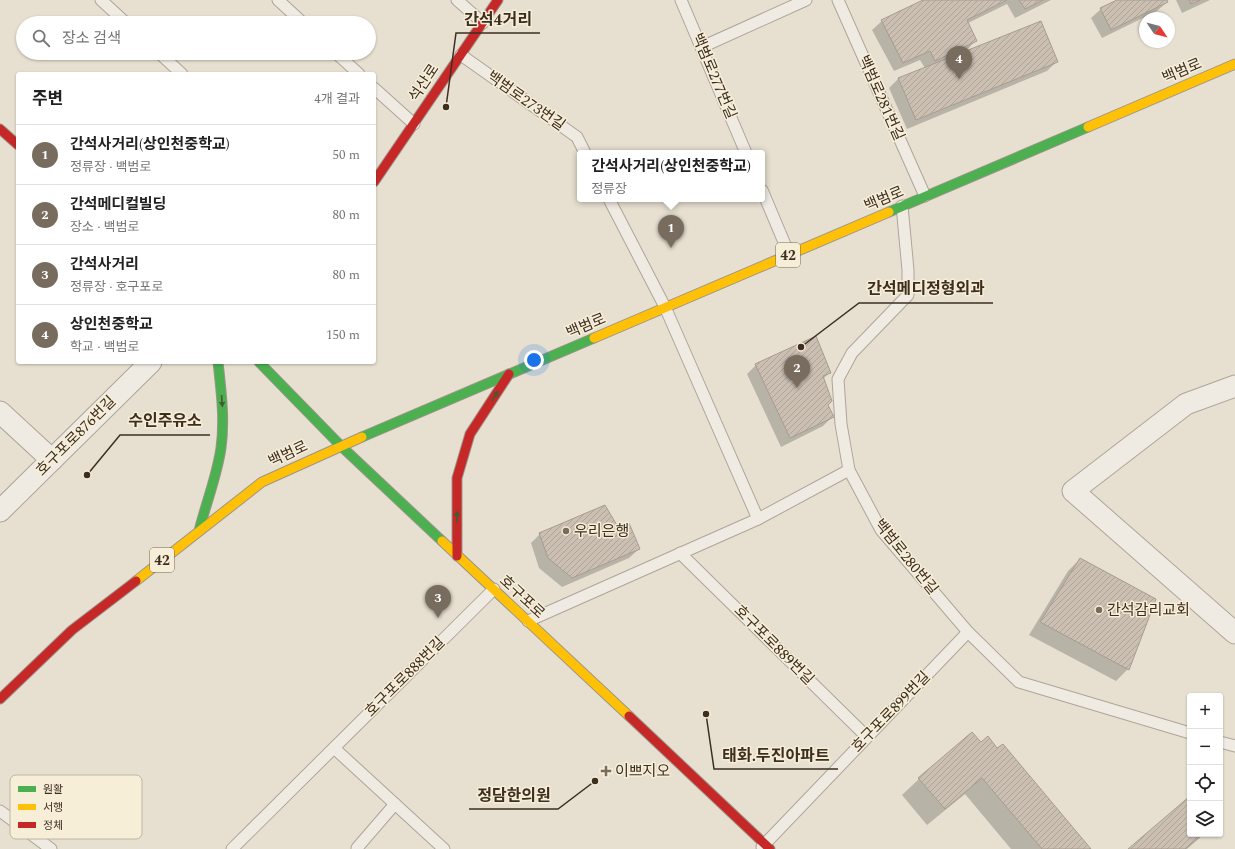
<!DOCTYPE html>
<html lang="ko">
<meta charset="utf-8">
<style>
:root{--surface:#fff;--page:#f6f6f6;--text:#222;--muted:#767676;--line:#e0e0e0;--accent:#786c5e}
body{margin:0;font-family:Spectral,"Noto Sans KR",serif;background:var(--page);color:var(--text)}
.controls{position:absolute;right:12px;bottom:12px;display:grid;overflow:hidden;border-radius:4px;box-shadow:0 1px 3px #0004}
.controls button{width:36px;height:36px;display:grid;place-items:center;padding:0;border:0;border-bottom:1px solid var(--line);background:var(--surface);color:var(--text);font:20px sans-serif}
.compass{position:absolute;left:1139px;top:12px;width:36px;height:36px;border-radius:50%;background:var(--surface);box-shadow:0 1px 3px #0004;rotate:125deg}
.you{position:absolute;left:534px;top:360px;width:14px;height:14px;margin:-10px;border:3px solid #fff;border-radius:50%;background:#1a73e8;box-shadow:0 0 0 6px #1a73e833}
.badge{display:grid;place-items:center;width:26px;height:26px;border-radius:50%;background:var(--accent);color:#fff;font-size:13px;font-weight:700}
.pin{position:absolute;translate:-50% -33px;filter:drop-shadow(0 1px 2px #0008)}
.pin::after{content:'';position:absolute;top:21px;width:14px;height:12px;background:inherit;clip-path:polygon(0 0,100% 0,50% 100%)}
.popup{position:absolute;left:577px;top:150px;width:188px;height:52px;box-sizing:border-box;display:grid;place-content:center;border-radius:4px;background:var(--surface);filter:drop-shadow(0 1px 3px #0005);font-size:13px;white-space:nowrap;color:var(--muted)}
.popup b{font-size:15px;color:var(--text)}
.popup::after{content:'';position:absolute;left:50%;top:100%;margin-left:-8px;border:8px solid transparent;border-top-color:var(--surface)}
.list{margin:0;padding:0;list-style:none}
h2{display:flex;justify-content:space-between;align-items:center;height:52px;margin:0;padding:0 16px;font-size:17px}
h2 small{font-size:13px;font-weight:400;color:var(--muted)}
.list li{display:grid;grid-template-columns:26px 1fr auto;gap:12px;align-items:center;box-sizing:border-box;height:60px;padding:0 16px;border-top:1px solid var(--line)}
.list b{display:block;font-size:15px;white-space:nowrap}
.list p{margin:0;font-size:13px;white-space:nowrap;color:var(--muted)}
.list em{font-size:13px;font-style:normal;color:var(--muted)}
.icon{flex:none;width:22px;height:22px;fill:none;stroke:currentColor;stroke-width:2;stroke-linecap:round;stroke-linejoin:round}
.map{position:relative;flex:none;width:1235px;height:849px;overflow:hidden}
.search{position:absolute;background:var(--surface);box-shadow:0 1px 3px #0004;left:16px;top:16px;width:360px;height:44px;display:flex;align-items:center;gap:10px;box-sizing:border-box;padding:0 14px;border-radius:22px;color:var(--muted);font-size:15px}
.panel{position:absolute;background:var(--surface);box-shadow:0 1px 3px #0004;left:16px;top:72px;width:360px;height:292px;border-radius:4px}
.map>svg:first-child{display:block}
</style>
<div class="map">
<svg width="1235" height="849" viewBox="0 0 1235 849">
<defs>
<pattern id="building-hatch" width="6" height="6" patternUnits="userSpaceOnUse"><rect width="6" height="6" fill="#cbbfb2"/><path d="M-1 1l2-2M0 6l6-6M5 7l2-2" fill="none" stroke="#afa499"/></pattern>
</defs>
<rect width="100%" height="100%" fill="#e7e0d1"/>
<g fill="#0003">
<polygon points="925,0 1051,0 1015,18 1007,4 968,23 976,40 964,53 1056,62 1047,71 907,129 889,88 898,79 925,68 920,60 894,71 872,30 882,21"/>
<polygon points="1119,0 1166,0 1167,2 1157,11 1102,38 1091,18 1101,9"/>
<polygon points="1176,0 1210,0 1182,13"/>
<polygon points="756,365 830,372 823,379 826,405 832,417 823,426 781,447 747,374"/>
<polygon points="617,528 639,549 629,558 562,587 539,568 531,543 540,534"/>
<polygon points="1080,559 1128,669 1116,681 1029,635 1068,571"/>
<polygon points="981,743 1090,849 1011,849 965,794 927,825 902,795 919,779"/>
<polygon points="1190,797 1190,834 1204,834 1187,849 1129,849"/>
</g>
<g fill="url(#building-hatch)" stroke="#a89c90">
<polygon points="923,0 1007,0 967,20 977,41 935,61 930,51 903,63 881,20"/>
<polygon points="1019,0 1043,0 1025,9"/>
<polygon points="1117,0 1167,0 1168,2 1111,30 1100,8"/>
<polygon points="1189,0 1200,0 1191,4"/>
<polygon points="1041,21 1058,62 916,120 898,78"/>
<polygon points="816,336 831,373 823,376 832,401 828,405 834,417 790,438 755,364"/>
<polygon points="605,505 618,527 629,523 640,549 572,578 548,558 539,533"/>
<polygon points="1080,558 1156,599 1129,670 1040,622"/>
<polygon points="972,732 981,742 988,736 997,748 1003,744 1091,849 1042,849 982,778 945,809 918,778"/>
<polygon points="1190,796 1190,834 1203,834 1185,849 1128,849"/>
</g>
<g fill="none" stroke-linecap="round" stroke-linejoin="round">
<defs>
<g id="lane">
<polyline points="101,0 126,23"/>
<polyline points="278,0 303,23"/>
<polyline points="457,0 483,23"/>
<polyline points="681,0 746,153"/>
<polyline points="838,0 925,196"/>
<polyline points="702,47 806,0"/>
<polyline points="159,53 182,74"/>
<polyline points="336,53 359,74"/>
<polyline points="461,55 577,137 585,153"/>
<polyline points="374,88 414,124"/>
<polyline points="762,190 789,254"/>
<polyline points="609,199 665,307 758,519"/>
<polyline points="902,206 908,270 908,295 852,353 838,379 841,424 849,470 881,530 968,632 1019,682 1190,733"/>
<polyline points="680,553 867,737"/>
<polyline points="528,621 758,519 849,470"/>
<polyline points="1220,742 1235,746"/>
<polyline points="334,748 444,849"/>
<polyline points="0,811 51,849"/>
<polyline points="762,847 968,632"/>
<polyline points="232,849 494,589"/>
<polyline points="358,849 357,848 395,804"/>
</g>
<g id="street">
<polyline points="1235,386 1186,404 1073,491 1235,633"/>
<polyline points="0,412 52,460"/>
<polyline points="0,511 151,362"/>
</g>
<g id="fast">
<polyline points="889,212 1088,127"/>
<polyline points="259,362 341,446 442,541"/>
<polyline points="362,437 594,338"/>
<path d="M 199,531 C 206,503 217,476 221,448 C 225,419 221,390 218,362"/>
</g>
<g id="slow">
<polyline points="1088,127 1235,64"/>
<polyline points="594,338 889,212"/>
<polyline points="442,541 629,716"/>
<polyline points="136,581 262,482 362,437"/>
</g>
<g id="jam">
<polyline points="0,129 18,145"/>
<polyline points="374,182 498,0"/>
<polyline points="457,556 457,478 470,434 509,374"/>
<polyline points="0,699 72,630 136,581"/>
<polyline points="629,716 770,849"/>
</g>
</defs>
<use href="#lane" stroke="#ada599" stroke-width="13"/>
<use href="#street" stroke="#ada599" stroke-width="23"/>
<use href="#fast" stroke="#9c958a" stroke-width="11"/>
<use href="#slow" stroke="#9c958a" stroke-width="11"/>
<use href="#jam" stroke="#9c958a" stroke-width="11"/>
<use href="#lane" stroke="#efebe3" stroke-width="11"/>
<use href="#street" stroke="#efebe3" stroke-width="21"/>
<use href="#fast" stroke="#4caf50" stroke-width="9"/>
<use href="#slow" stroke="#ffc107" stroke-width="9"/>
<use href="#jam" stroke="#c62828" stroke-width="9"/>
</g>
<defs><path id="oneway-solid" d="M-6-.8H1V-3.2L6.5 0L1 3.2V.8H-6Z"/></defs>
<g fill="#425b31">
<use href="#oneway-solid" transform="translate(495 396) rotate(-57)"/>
<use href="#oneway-solid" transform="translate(222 401) rotate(86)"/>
<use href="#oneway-solid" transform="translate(457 517) rotate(-90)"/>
</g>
<g fill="#786c5e" stroke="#f7eed8" stroke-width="1.5">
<circle cx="566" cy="531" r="4"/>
<circle cx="1099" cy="610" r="4"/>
<path d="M604 765h4v4h4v4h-4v4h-4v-4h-4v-4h4z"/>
</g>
<g text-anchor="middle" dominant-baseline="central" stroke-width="3" stroke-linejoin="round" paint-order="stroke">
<g fill="#f7eed8" stroke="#756857" stroke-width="1">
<rect x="776" y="243" width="24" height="24" rx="3"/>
<rect x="150" y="548" width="24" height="24" rx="3"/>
</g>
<g font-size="14" font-weight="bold" fill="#3d2e20">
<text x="788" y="255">42</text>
<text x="162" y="560">42</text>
</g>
<g font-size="15" fill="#3d2e20" stroke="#f7eed8">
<text transform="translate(1182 71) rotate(-23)">백범로</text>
<text transform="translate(714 76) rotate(67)">백범로277번길</text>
<text transform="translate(424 83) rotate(-56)">석산로</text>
<text transform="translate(881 98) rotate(66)">백범로281번길</text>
<text transform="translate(526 101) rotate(35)">백범로273번길</text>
<text transform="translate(884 199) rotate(-23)">백범로</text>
<text transform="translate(586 326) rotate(-23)">백범로</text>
<text transform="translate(76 436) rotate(-45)">호구포로876번길</text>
<text transform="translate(288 454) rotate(-25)">백범로</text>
<text transform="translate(906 557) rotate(51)">백범로280번길</text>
<text transform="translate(522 597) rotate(43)">호구포로</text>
<text transform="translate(774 645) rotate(45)">호구포로889번길</text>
<text transform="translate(405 677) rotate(-45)">호구포로888번길</text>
<text transform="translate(891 712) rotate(-46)">호구포로899번길</text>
</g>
<g font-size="15" fill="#3d2e20" stroke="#f7eed8" text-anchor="start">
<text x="574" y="531">우리은행</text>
<text x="1107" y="610">간석감리교회</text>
<text x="615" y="771">이쁘지오</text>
</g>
</g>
<rect x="10" y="775" width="132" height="64" rx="6" fill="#f7eed8" stroke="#bfb4a1" stroke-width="1"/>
<rect x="18" y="786" width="18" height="6" fill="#4caf50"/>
<rect x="18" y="804" width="18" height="6" fill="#ffc107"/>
<rect x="18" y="822" width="18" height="6" fill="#c62828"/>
<g font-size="11" fill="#3d2e20">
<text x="43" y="793">원활</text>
<text x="43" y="811">서행</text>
<text x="43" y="829">정체</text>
</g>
<path fill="none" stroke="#3d2e20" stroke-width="1.5" d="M446 107L456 33H540M801 347L859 303H993M87 475L120 435H210M706 714L714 769H838M595 781L558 809H469"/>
<g fill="#3d2e20" stroke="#f7eed8" stroke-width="1.5">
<circle cx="446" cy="107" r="4"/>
<circle cx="801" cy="347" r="4"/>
<circle cx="87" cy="475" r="4"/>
<circle cx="706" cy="714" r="4"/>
<circle cx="595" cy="781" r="4"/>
</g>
<g font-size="16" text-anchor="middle" font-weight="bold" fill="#3d2e20" stroke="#f7eed8" stroke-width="3" stroke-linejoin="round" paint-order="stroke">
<text x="498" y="25">간석4거리</text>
<text x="926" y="294">간석메디정형외과</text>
<text x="165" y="426">수인주유소</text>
<text x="776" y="761">태화.두진아파트</text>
<text x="514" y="801">정담한의원</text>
</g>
</svg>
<div class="controls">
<button>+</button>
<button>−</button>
<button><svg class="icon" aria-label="locate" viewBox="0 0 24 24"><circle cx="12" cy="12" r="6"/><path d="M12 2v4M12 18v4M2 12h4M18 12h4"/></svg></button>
<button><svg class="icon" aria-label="layers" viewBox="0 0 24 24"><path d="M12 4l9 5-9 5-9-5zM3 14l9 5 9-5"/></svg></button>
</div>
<svg class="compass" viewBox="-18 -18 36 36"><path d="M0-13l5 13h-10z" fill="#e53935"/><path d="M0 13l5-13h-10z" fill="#767676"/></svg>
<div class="you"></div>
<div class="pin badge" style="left:671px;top:248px">1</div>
<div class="popup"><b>간석사거리(상인천중학교)</b>정류장</div>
<div class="pin badge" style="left:797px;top:388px">2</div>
<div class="pin badge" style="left:438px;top:618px">3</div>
<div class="pin badge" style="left:959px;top:79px">4</div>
<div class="search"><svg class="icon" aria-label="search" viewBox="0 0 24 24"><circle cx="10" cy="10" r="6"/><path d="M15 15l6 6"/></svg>장소 검색</div>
<section class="panel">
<h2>주변<small>4개 결과</small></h2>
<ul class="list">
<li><span class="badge">1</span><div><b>간석사거리(상인천중학교)</b><p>정류장 · 백범로</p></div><em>50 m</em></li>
<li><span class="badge">2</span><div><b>간석메디컬빌딩</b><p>장소 · 백범로</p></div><em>80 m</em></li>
<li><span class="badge">3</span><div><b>간석사거리</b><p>정류장 · 호구포로</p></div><em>80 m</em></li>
<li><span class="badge">4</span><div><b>상인천중학교</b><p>학교 · 백범로</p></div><em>150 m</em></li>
</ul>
</section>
</div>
